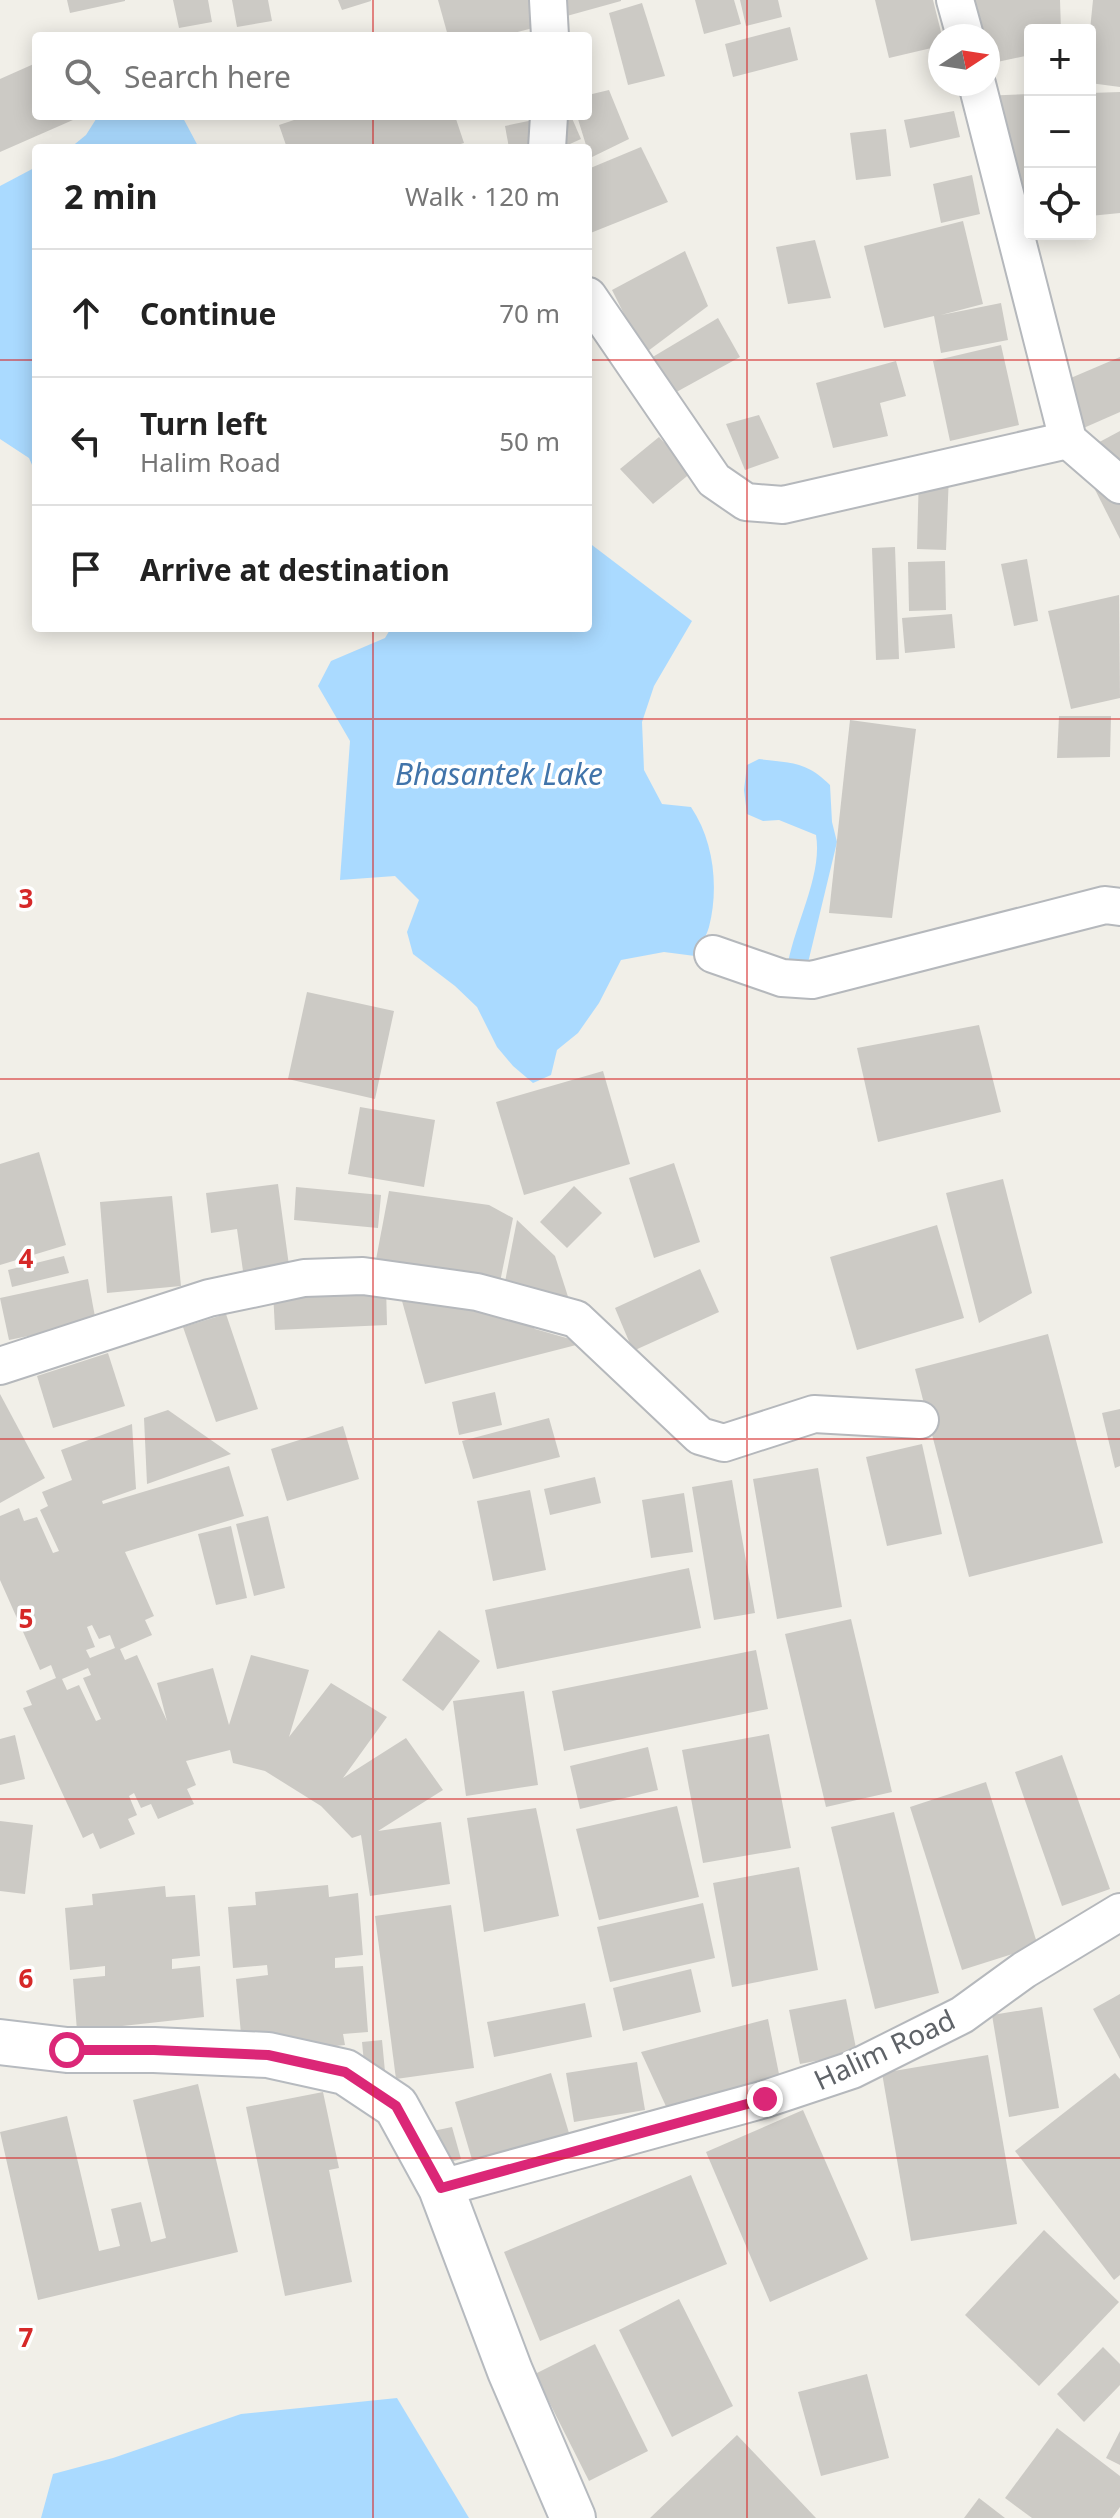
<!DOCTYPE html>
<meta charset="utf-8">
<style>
:root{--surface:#fff;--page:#f6f6f6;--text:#222;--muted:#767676;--line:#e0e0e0}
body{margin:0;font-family:"Noto Sans",sans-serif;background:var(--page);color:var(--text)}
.controls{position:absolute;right:24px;top:24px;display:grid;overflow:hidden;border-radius:8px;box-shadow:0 4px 20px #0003}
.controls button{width:72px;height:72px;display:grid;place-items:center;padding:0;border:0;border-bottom:2px solid var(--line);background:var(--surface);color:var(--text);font:40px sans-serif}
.compass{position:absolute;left:928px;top:24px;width:72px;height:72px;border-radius:50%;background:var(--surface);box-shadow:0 4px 20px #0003;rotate:78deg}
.stop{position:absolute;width:24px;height:24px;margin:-18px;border:6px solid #db2777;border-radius:50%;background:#fff}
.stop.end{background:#db2777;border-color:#fff;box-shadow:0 2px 8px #0008}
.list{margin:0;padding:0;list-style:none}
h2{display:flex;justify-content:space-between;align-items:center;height:104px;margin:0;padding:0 32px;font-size:34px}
h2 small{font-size:26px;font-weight:400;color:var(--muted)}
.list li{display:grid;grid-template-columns:52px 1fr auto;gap:24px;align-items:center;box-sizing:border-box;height:128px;padding:0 32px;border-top:2px solid var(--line)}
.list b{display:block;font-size:30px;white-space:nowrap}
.list p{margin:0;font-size:26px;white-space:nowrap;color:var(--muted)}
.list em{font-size:26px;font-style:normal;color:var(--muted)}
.icon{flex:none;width:44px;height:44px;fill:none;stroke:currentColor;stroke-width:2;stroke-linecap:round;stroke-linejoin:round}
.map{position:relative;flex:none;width:1120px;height:2518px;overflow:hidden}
.search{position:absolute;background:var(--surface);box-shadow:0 4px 20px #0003;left:32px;top:32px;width:560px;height:88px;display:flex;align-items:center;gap:20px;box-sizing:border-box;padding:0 28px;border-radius:8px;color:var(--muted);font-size:30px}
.panel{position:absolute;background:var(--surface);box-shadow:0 4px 20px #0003;left:32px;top:144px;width:560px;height:488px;border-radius:8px}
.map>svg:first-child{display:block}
</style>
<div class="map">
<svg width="1120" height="2518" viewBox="0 0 1120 2518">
<rect width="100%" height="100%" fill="#f1efe8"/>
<g fill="#aadaff">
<polygon points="98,116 182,116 199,148 70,148 86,135"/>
<polygon points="36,167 36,474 29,458 0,439 0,186"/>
<path d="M 588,542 L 692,621 L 654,686 L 642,722 L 644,770 L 662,804 L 691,807 C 714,841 719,888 709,927 C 706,937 700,947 695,956 L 664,952 L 621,960 L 599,1003 L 578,1033 L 557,1050 L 551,1075 L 533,1083 L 513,1066 L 497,1047 L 477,1007 L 455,986 L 413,954 L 407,932 L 419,900 L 395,876 L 340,880 L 350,741 L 318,686 L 331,661 L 385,638 L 391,628 L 588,628 Z"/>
<path d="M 759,759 C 790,763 806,761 830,785 L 832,822 L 837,842 L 807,967 L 787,969 C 793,927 823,876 816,835 L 779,820 L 763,821 L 747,814 L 744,790 L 747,765 Z"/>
<polygon points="397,2398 469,2518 41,2518 53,2474 113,2458 241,2414"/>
</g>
<g fill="#cccac5" fill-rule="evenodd">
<polygon points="67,0 125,0 125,1 70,13"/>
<polygon points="173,0 208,0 212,22 179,28"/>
<polygon points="232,0 268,0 272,21 237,27"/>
<polygon points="338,0 371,0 371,1 342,10"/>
<polygon points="438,0 534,0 533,28 502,36 448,36"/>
<polygon points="555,0 621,0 621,1 556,19"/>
<polygon points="695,0 734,0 741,24 704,34"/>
<polygon points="740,0 778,0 782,17 746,26"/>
<polygon points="875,0 933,0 942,36 940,46 889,58"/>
<polygon points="966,0 1060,0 1061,30 1030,30 1030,55 988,64 988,36 973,36"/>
<polygon points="1093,0 1120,0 1120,87 1090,83 1090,30"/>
<polygon points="642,3 665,76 628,85 609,13"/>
<polygon points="790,27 798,60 733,77 725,44"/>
<polygon points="36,63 36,116 82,116 0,152 0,79"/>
<polygon points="609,90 629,139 590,158 577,116 588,116 588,95"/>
<polygon points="1120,92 1120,213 1090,216 1090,93"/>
<polygon points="1030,94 1030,223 981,96"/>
<polygon points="954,111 960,137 910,148 904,120"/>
<polygon points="306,116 455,116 464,143 447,148 287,148 279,125"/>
<polygon points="556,116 571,116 581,139 561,148"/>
<polygon points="533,120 538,144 509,148 505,126"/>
<polygon points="886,129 891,176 856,180 850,133"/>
<polygon points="641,147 668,202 588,234 588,169"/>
<polygon points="972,175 980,214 941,223 933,184"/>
<polygon points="963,221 983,304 941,315 1001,303 1008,340 941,353 934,316 884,328 864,246"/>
<polygon points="815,240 831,298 788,304 776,247"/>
<polygon points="685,251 708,306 644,354 612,290"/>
<polygon points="718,318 740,357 671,395 651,358"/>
<polygon points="1001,345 1019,425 950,441 933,361"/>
<polygon points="1120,357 1120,412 1079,430 1059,383"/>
<polygon points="896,361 906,396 880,403 888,436 833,448 816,383"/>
<polygon points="759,415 779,458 745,470 726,424"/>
<polygon points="1120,431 1120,539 1077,454"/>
<polygon points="659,437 692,472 653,504 620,469"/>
<polygon points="919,473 949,474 946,550 917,549"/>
<polygon points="895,547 899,659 876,660 872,548"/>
<polygon points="1027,559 1038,621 1014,626 1001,564"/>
<polygon points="945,561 946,610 909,611 908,562"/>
<polygon points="1119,595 1120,698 1071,709 1048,611"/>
<polygon points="952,614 955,648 905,653 902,618"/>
<polygon points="1059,716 1111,716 1110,757 1057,758"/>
<polygon points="850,720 916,729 892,918 829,913"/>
<polygon points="307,992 394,1011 375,1099 288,1079"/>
<polygon points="979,1025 1001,1112 878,1142 857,1048"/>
<polygon points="603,1071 630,1164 524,1195 496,1102"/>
<polygon points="360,1107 435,1120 424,1187 348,1174"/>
<polygon points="39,1152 66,1245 0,1265 0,1164"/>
<polygon points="674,1163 700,1242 654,1258 629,1178"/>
<polygon points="1003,1179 1032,1293 979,1323 946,1193"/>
<polygon points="278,1184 290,1273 244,1278 237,1229 211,1233 206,1193"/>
<polygon points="574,1186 602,1213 567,1248 540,1222"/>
<polygon points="296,1187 381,1195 378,1228 294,1220"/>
<polygon points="389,1191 489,1205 513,1218 499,1287 374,1270"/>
<polygon points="172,1196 181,1286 107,1293 100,1202"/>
<polygon points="517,1220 555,1256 571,1306 503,1292"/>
<polygon points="937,1225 964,1318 857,1350 830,1257"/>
<polygon points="64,1256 69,1273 12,1287 8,1270"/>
<polygon points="700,1269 719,1312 633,1351 615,1308"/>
<polygon points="88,1279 96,1322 9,1340 0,1298"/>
<polygon points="386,1286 387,1325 275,1330 273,1291"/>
<polygon points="431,1293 512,1305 535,1329 584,1343 425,1384 402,1301"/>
<polygon points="226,1314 258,1409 216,1422 183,1327"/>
<polygon points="1048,1334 1103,1543 969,1577 915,1369"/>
<polygon points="108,1353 125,1406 53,1428 37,1376"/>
<polygon points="495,1392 502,1425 459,1435 452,1402"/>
<polygon points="0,1394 45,1478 0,1503"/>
<polygon points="1120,1409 1120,1466 1115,1468 1102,1413"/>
<polygon points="168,1410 231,1454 147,1484 144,1418"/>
<polygon points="549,1418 560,1457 473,1479 462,1441"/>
<path d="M 132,1424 L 136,1489 L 102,1501 L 103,1504 L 229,1466 L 244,1516 L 125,1552 L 154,1616 L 145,1620 L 152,1635 L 120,1649 L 125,1660 L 137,1655 L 167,1721 L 157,1683 L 213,1668 L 229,1725 L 251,1655 L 309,1670 L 289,1737 L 331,1683 L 387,1717 L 343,1778 L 406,1738 L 443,1790 L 378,1831 L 441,1822 L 450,1884 L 370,1896 L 361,1835 L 352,1838 L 321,1806 L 265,1771 L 233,1763 L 230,1750 L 186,1761 L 196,1785 L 187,1789 L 194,1804 L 158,1819 L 151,1804 L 141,1808 L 134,1793 L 129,1796 L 137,1815 L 128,1819 L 135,1834 L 100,1849 L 93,1833 L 83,1838 L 23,1708 L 32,1705 L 26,1691 L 56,1678 L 51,1665 L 40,1670 L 0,1580 L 0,1516 L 19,1508 L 24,1521 L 37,1517 L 53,1553 L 59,1551 L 40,1510 L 48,1506 L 42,1492 L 72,1480 L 61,1450 ZM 92,1625 L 99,1639 L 110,1635 L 115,1648 L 90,1658 L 86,1650 L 95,1647 L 87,1627 ZM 88,1668 L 91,1675 L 83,1678 L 101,1719 L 96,1721 L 79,1685 L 67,1690 L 62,1679 Z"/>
<polygon points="343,1426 359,1479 287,1501 271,1449"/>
<polygon points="922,1444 942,1534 887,1546 866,1457"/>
<polygon points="818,1468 842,1607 777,1619 753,1479"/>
<polygon points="595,1477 601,1503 550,1515 544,1489"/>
<polygon points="732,1480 755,1613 714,1620 692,1487"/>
<polygon points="530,1490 546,1570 493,1581 477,1501"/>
<polygon points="684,1493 693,1552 651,1558 642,1500"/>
<polygon points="268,1516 285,1588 254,1596 236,1524"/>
<polygon points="231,1526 247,1598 216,1605 198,1534"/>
<polygon points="689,1568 701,1628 497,1669 485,1610"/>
<polygon points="851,1619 892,1792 826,1807 785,1634"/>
<polygon points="439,1630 480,1661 443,1711 402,1680"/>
<polygon points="756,1650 768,1709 564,1751 552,1691"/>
<polygon points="524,1691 538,1785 466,1796 453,1701"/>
<polygon points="769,1734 791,1848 703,1863 682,1750"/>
<polygon points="15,1735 25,1779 0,1785 0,1739"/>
<polygon points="648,1747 658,1790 580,1809 570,1766"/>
<polygon points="1062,1755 1110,1889 1062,1906 1015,1772"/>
<polygon points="986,1782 1038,1946 962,1970 910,1807"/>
<polygon points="677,1806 699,1897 599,1920 576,1829"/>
<polygon points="536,1808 559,1916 484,1932 467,1818"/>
<polygon points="894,1812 939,1993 875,2009 831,1827"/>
<polygon points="0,1821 33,1825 25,1894 0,1891"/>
<polygon points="799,1867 818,1970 732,1987 713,1883"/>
<polygon points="328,1885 329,1897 358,1893 363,1955 335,1958 335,1968 363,1966 368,2032 343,2034 345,2045 268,2053 242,2045 236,1979 268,1975 267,1965 233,1968 228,1907 256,1905 255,1892"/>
<polygon points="165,1886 166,1897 195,1895 200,1956 172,1959 172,1969 200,1966 204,2017 77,2031 73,1979 105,1976 105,1966 70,1970 65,1908 93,1905 92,1894"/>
<polygon points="703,1903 715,1958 610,1982 597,1927"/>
<polygon points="451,1905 474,2068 396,2079 375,1916"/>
<polygon points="691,1969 701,2012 623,2031 613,1988"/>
<polygon points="1120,1994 1120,2059 1093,2009"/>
<polygon points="846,1999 857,2053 800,2064 789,2010"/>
<polygon points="585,2003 592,2037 494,2057 487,2022"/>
<polygon points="1042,2007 1059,2108 1009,2117 992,2015"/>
<polygon points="768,2019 781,2084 670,2115 641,2052"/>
<polygon points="382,2040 385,2072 365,2074 362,2042"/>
<polygon points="988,2055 1017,2224 911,2241 882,2073"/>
<polygon points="637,2062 645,2110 574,2122 566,2073"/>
<polygon points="551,2073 569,2133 473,2163 455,2102"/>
<polygon points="1115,2073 1120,2079 1120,2275 1114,2280 1015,2151"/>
<polygon points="198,2084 238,2252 38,2300 0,2132 67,2116 99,2251 120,2246 111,2209 141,2202 151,2242 166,2238 133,2100"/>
<polygon points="323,2092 339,2168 329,2170 352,2282 285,2296 246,2107"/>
<polygon points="803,2110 868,2259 770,2302 706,2152"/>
<polygon points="452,2127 461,2159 442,2164 433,2131"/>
<polygon points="691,2175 727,2264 540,2341 504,2252"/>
<polygon points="1044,2230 1119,2302 1039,2386 965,2315"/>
<polygon points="679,2299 733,2406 672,2437 619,2330"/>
<polygon points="595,2344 648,2451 589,2481 535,2374"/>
<polygon points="1103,2347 1120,2364 1120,2385 1084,2422 1057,2394"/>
<polygon points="867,2374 889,2458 821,2476 798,2392"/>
<polygon points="1057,2428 1120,2476 1120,2507 1112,2518 1032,2518 1005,2498"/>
<polygon points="1120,2431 1120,2465 1106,2458"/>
<polygon points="737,2435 816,2518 650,2518"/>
<polygon points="979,2498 1005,2518 964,2518"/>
</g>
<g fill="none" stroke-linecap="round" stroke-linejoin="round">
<defs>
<g id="street">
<polyline points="548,0 550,36"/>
<polyline points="955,0 965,36"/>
<polyline points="977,84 1068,440 1120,485"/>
<polyline points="547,148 549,116"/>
<polyline points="588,296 714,480 746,502 783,505 1068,440"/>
<polyline points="713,954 782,978 812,980 1105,905 1120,907"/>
<polyline points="0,1366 209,1298 304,1278 363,1276 477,1292 576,1319 700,1436 724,1443 814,1414 920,1420"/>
<polyline points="441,2188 765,2099 852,2070 962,2015 1024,1970 1120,1912"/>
</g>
<polyline id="secondary" points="0,2042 67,2050 154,2050 268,2055 345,2072 396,2106 441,2188 510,2371 573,2518"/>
</defs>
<use href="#street" stroke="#b5b8bc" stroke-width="40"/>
<use href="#secondary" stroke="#b6babf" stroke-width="48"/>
<use href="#street" stroke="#fff" stroke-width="36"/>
<use href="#secondary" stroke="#fff" stroke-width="44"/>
</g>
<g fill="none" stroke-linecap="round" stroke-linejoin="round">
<polyline stroke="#db2777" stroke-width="10" points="67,2050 154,2050 268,2055 345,2072 396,2106 441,2188 765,2099"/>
</g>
<path fill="none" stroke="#d62828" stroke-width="2" stroke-opacity="0.55" d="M 373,0 L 373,36M 747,0 L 747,2518M 373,116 L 373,148M 0,360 L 36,360M 588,360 L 1120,360M 373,628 L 373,2518M 0,719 L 1120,719M 0,1079 L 1120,1079M 0,1439 L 1120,1439M 0,1799 L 1120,1799M 0,2158 L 1120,2158"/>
<g text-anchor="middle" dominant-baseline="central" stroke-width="7" stroke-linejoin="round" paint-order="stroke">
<g font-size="28" fill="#5f6368" stroke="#fff">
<text transform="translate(884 2049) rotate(-25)">Halim Road</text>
</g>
<g font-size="30" font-style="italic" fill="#4174aa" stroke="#fff">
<text x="499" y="773">Bhasantek Lake</text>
</g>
</g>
<g font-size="26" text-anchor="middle" font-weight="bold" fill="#d62828" stroke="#fff" stroke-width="7" stroke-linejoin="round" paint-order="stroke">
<text x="26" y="908">3</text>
<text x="26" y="1268">4</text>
<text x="26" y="1628">5</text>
<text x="26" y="1988">6</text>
<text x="26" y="2347">7</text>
</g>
</svg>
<div class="controls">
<button>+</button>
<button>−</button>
<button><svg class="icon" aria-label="locate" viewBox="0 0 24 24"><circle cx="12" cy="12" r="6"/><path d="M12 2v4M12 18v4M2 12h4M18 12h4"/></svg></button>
</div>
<svg class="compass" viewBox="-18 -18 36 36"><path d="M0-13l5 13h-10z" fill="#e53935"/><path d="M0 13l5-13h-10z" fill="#767676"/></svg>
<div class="stop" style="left:67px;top:2050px"></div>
<div class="stop end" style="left:765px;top:2099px"></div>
<div class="search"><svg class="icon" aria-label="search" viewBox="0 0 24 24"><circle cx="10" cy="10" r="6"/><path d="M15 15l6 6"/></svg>Search here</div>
<section class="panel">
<h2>2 min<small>Walk · 120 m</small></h2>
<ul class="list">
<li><svg class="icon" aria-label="ahead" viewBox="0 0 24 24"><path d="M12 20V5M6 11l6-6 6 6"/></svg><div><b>Continue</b></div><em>70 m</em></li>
<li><svg class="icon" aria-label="left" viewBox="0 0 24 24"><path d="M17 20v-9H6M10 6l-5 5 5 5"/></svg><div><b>Turn left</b><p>Halim Road</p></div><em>50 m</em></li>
<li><svg class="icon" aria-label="arrive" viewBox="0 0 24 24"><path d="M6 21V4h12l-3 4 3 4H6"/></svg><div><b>Arrive at destination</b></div></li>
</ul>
</section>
</div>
